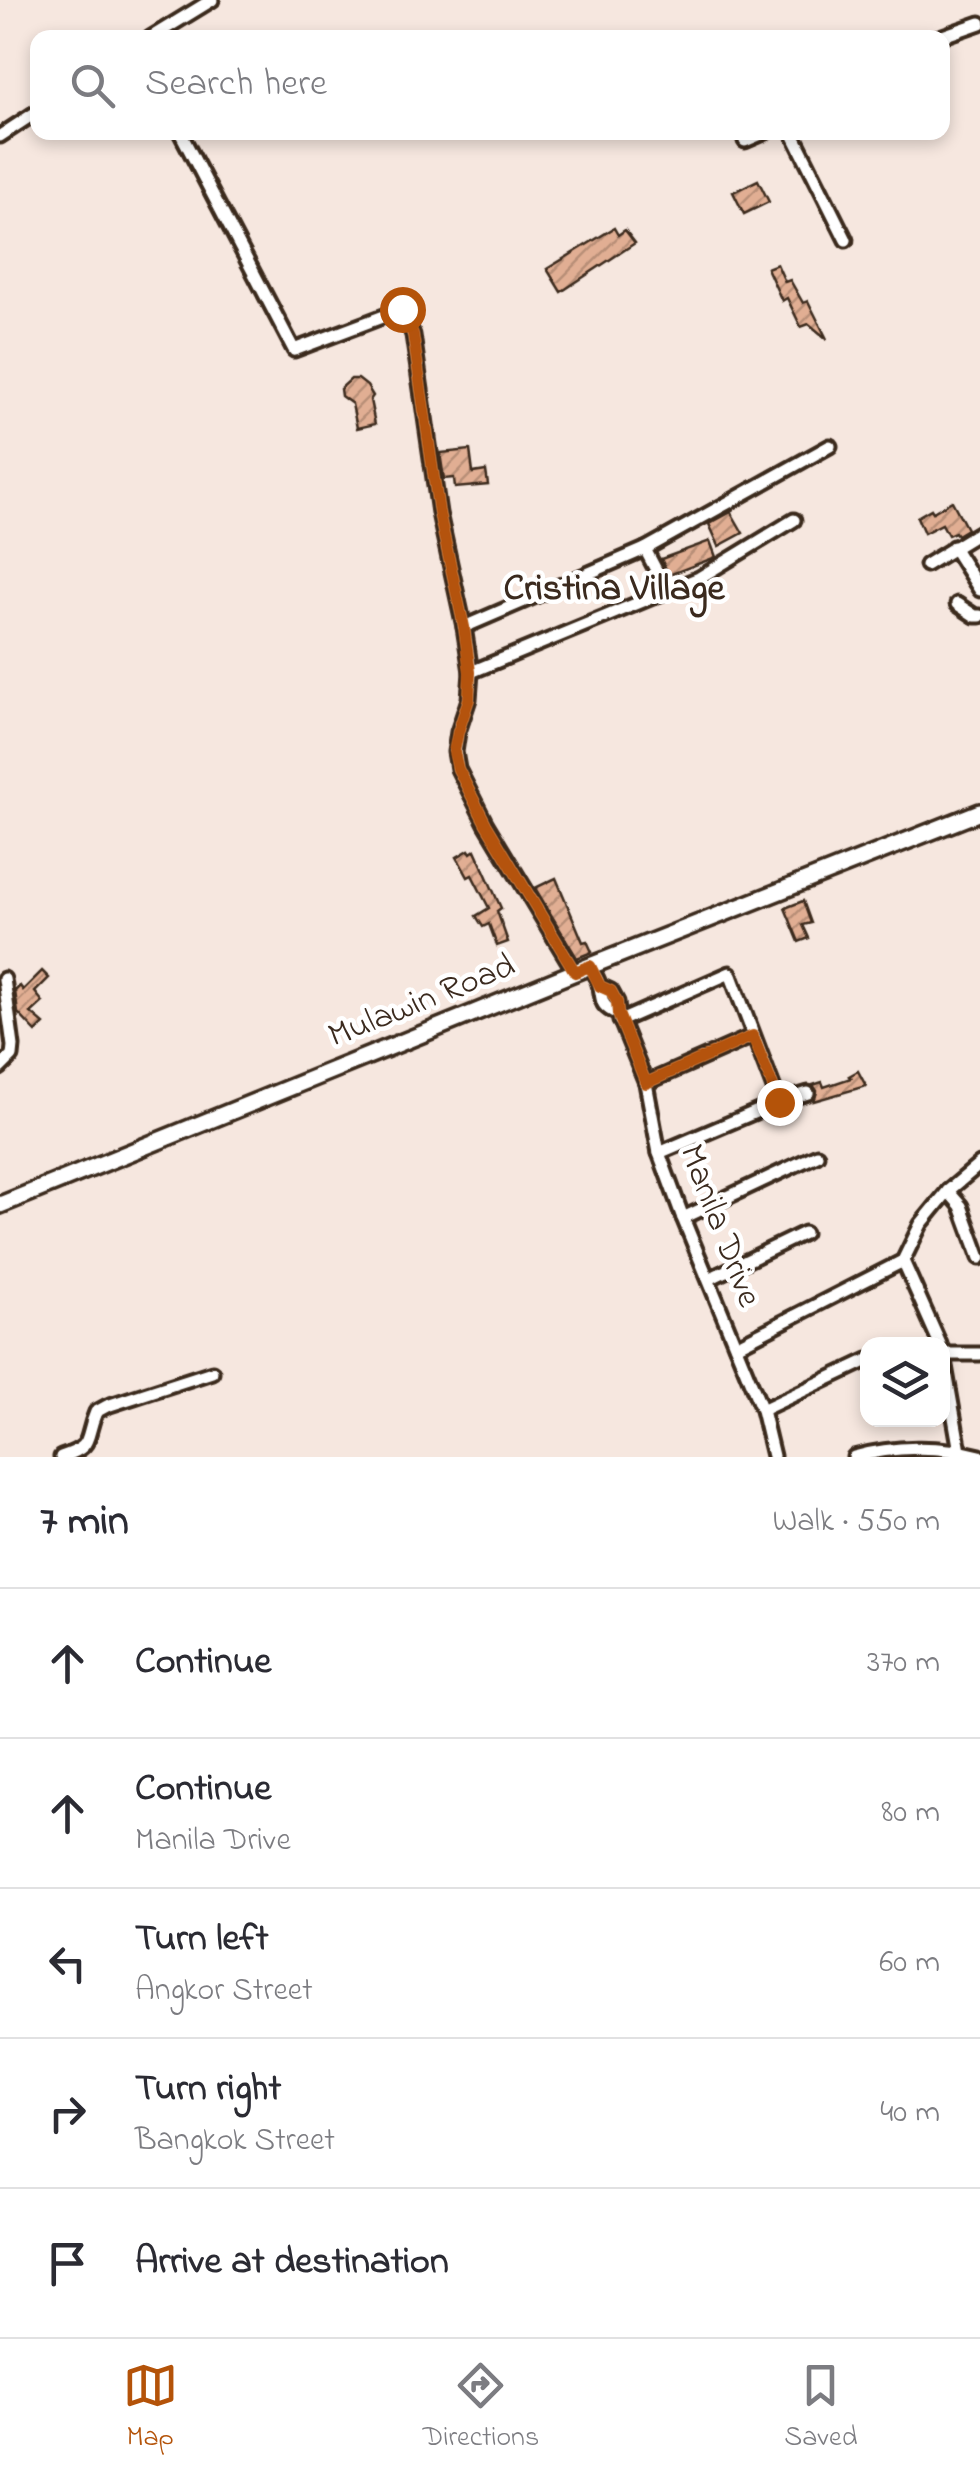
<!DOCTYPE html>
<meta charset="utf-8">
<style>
:root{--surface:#fff;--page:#f7f7f7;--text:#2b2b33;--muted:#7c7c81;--line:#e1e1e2;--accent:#b45309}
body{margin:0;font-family:"Indie Flower",sans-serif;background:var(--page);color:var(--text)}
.controls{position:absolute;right:30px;bottom:30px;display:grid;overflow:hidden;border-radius:20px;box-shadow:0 5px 15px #0003}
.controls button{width:90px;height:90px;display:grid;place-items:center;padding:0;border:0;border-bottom:2px solid var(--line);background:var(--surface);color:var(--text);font:50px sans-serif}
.stop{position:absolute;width:30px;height:30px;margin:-22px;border:8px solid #b45309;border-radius:50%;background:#fff}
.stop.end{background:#b45309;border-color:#fff;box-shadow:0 2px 10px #0008}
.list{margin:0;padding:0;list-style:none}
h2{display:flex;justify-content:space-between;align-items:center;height:130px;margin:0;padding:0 40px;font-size:42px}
h2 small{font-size:32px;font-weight:400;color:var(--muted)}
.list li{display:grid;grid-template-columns:65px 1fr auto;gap:30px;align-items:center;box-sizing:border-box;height:150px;padding:0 40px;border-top:2px solid var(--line)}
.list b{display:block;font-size:38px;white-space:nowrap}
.list p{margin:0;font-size:32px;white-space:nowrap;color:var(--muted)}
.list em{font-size:32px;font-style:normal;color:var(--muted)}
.icon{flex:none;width:55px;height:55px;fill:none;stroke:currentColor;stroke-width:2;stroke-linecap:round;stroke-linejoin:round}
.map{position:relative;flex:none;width:980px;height:1457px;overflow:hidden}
.search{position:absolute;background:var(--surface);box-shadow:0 5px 15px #0003;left:30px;right:30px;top:30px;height:110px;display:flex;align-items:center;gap:25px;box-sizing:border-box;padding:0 35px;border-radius:20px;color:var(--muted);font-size:38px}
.sheet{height:880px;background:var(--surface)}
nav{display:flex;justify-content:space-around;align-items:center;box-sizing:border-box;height:140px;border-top:2px solid var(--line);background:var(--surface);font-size:28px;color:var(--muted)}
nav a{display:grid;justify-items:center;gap:5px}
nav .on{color:var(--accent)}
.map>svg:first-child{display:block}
</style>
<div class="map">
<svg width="980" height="1457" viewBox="0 0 980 1457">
<defs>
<pattern id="building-hatch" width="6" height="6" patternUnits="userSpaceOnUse" patternTransform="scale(2.5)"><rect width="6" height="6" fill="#e1ae93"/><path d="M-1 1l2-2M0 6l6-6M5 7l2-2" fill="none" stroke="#b88e77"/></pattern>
</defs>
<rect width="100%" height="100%" fill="#f6e7df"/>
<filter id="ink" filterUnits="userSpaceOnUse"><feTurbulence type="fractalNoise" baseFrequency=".01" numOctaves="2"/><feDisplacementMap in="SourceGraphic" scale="20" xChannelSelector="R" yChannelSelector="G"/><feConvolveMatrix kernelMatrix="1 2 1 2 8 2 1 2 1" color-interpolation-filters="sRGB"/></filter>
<g filter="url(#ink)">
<g fill="url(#building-hatch)" stroke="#3b2a1e" stroke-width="2.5">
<polygon points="758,180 769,202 744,214 733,192"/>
<polygon points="614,228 618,235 625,230 635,243 561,292 547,269"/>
<polygon points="777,264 785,282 790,280 803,303 808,301 827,339 809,324 801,327 787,298 782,301 767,268"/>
<polygon points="351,379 358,379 367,386 373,396 370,400 375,424 357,428 352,404 341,396 340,389"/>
<polygon points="470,450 473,473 486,471 488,485 455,488 454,478 444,479 440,453"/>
<polygon points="952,501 967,529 957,535 955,532 948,535 942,524 924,533 917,517 931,509 933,512"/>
<polygon points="731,512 743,533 719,546 709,524"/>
<polygon points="710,541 716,557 669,575 661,559"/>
<polygon points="469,850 471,853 475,850 501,908 497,911 508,942 497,946 489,924 483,927 476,916 489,908 472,875 468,877 457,857"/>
<polygon points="556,878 583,942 587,941 592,952 577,958 535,888"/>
<polygon points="803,901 811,923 803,925 809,938 799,942 785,908"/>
<polygon points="42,971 49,978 35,992 43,1002 31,1013 44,1024 36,1032 18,1013 15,991 20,986 23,990"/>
<polygon points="858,1071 866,1086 814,1101 817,1091 813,1085 822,1082 824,1087 851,1078 849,1076"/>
</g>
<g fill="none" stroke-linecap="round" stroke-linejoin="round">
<defs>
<g id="street">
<polyline points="150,38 212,0"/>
<polyline points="937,38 980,23"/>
<polyline points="180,132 294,350 403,309 413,335 439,513 464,627 471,672 469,699 458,732 455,752 458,769 486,824 575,972"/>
<polyline points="792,132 846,240"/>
<polyline points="0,136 38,111"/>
<polyline points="745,141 766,132"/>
<polyline points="953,547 980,590"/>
<polyline points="645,549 667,591"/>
<polyline points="926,565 980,532"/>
<polyline points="957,604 975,616 980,616"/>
<polyline points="464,627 645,549 830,446"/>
<polyline points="471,672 699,578 794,520"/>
<path d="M 590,966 C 592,971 596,976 598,981 C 605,999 596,1004 618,1014"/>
<polyline points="600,986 611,991 617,1002 618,1014 646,1083 659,1153 683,1218 762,1410 773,1456"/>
<polyline points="620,1021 730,973 779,1102"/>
<polyline points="0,1068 12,1056 13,1046 4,979"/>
<polyline points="646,1083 753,1036"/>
<polyline points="659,1153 779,1102 808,1093"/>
<polyline points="948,1191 961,1206 980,1258"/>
<polyline points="683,1218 817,1155"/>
<polyline points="903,1261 940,1344"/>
<polyline points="709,1279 804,1233"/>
<polyline points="736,1346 903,1261 921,1224 948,1191 980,1164"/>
<polyline points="942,1349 961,1457"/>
<polyline points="942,1354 980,1354"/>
<polyline points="762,1410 868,1360"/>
<path d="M 61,1457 C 95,1446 84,1440 96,1412 L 107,1406 L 212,1372"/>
<path d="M 854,1457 C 893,1446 940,1445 980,1456"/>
</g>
<polyline id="secondary" points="0,1205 575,972 980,812"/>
</defs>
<use href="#street" stroke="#3b2a1e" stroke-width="19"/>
<use href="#secondary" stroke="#3b2a1e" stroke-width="22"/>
<use href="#street" stroke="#fff" stroke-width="11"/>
<use href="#secondary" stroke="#fff" stroke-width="15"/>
</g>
</g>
<g fill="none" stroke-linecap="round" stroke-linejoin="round" filter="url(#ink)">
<polyline stroke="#b45309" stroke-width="12" points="402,309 413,334 439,513 464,627 470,672 469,699 458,732 454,752 458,769 486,824 575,972 590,966 600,986 611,991 617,1002 618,1014 646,1083 753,1036 779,1102"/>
</g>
<g text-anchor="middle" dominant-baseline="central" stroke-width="9" stroke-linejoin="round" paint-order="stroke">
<g font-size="35" fill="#3b2a1e" stroke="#fff">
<text transform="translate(422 1002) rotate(-22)">Mulawin Road</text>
<text transform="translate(719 1226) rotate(69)">Manila Drive</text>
</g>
<g font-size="38" font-weight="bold" fill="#3b2a1e" stroke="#fff">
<text x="614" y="590">Cristina Village</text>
</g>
</g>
</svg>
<div class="controls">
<button><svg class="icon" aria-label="layers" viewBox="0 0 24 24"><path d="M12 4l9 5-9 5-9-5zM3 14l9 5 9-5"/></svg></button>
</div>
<div class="stop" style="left:402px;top:309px"></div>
<div class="stop end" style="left:779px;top:1102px"></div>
<div class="search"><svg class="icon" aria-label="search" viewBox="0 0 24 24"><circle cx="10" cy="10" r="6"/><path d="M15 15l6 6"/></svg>Search here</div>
</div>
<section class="sheet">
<h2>7 min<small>Walk · 550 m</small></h2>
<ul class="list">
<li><svg class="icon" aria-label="ahead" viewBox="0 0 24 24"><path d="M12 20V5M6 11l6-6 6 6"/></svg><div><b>Continue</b></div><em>370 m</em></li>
<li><svg class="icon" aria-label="ahead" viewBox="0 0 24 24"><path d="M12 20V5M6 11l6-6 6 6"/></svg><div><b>Continue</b><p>Manila Drive</p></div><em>80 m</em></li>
<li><svg class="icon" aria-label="left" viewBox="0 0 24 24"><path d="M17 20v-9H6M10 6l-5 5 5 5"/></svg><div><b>Turn left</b><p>Angkor Street</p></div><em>60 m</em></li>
<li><svg class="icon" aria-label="right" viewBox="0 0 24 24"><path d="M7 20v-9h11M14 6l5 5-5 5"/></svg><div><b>Turn right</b><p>Bangkok Street</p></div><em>40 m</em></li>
<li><svg class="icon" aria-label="arrive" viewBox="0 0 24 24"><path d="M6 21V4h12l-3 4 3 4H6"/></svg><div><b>Arrive at destination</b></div></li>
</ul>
</section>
<nav>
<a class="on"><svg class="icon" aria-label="map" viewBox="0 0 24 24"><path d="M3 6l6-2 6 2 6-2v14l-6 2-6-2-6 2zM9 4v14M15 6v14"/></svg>Map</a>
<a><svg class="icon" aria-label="directions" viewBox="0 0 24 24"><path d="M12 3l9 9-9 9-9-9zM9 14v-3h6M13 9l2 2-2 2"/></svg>Directions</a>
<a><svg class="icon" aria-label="saved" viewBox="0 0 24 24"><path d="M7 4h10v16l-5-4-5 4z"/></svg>Saved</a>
</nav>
